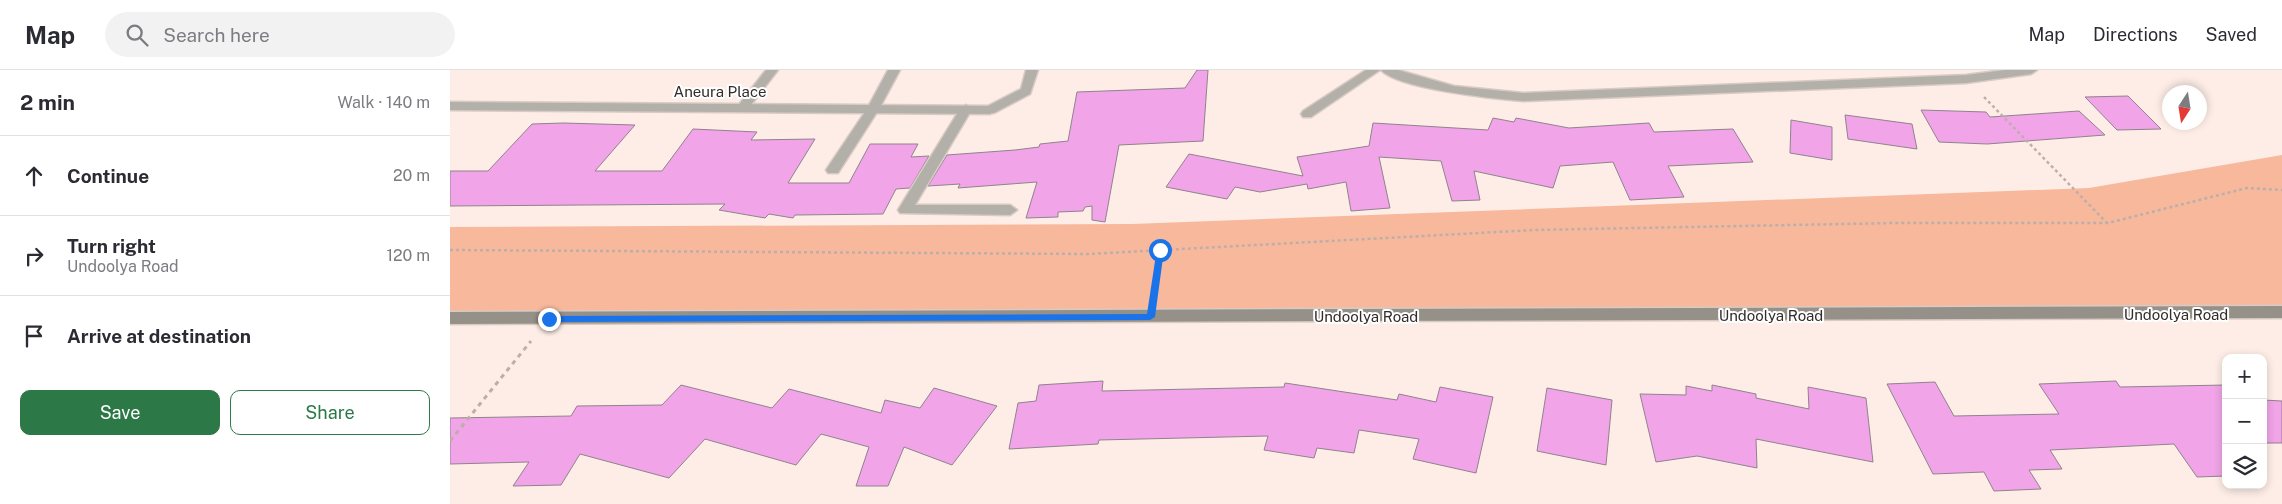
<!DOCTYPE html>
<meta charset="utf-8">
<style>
:root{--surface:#fff;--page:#f2f2f3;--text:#2b2b33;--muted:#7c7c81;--line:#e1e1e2;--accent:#2c7846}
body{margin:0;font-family:"Public Sans",sans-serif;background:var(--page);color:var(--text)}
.controls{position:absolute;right:15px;bottom:15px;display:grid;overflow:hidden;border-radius:10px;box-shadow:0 2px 8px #0003}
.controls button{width:45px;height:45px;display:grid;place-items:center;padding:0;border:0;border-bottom:1px solid var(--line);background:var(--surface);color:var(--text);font:25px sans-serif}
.compass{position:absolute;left:1712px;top:15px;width:45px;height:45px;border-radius:50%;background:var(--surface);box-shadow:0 2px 8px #0003;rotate:192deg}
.stop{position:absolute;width:15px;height:15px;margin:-11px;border:4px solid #1a73e8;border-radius:50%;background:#fff}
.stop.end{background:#1a73e8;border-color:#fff;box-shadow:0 1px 5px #0008}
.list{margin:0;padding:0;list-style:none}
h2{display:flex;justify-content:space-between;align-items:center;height:65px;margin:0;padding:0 20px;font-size:21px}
h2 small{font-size:16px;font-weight:400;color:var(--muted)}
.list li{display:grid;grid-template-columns:32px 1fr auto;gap:15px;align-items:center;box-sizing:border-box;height:80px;padding:0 20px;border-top:1px solid var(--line)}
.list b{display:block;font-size:19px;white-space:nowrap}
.list p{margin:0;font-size:16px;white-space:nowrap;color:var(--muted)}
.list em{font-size:16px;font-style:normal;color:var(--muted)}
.actions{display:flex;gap:10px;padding:15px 20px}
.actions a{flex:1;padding:11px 0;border:1px solid var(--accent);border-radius:10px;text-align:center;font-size:18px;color:var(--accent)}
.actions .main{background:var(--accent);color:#fff}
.icon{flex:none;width:28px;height:28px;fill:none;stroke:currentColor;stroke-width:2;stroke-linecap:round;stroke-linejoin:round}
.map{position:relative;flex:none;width:1832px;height:434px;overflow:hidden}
header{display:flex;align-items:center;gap:30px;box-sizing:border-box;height:70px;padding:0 25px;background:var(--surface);border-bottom:1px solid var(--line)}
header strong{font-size:24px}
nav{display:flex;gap:28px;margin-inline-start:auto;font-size:18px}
.search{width:350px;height:45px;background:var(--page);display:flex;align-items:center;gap:12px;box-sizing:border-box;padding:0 18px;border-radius:28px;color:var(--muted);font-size:19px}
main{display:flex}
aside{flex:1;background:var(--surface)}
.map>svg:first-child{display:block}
</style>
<header>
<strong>Map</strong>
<div class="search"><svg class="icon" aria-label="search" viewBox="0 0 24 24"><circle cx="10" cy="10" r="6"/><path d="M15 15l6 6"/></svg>Search here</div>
<nav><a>Map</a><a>Directions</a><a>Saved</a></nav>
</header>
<main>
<aside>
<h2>2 min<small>Walk · 140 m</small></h2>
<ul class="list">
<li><svg class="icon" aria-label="ahead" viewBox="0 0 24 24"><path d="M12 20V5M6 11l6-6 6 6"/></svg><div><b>Continue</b></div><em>20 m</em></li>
<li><svg class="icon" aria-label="right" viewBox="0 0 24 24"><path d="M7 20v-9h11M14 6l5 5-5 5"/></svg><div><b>Turn right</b><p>Undoolya Road</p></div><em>120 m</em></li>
<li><svg class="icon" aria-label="arrive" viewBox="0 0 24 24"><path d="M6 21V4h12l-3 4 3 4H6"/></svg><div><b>Arrive at destination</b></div></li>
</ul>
<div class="actions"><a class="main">Save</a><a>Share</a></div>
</aside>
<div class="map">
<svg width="1832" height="434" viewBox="0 0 1832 434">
<rect width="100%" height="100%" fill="#fdede6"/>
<polygon fill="#f7b89c" points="1832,85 1832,242 0,248 0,157 682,154 1639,118"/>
<g fill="#f1a4e7" stroke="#8f838d">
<polygon points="747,0 758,0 753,71 669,75 655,152 642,150 642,136 635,137 633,141 608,142 608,147 576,148 587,112 508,118 510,114 478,116 497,85 565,80 589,77 590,74 618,71 627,22 735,18"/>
<polygon points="1678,26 1711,59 1667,60 1635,27"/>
<polygon points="1471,40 1536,42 1540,47 1629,41 1655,65 1537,74 1489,72"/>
<polygon points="1395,45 1462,54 1467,79 1398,69"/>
<polygon points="1043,48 1064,52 1066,48 1119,58 1199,53 1204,62 1283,59 1303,92 1218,96 1234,127 1180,130 1163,92 1110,96 1103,118 1024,101 1030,130 1002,131 991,91 929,87 940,138 901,141 896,112 858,119 857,114 810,122 785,117 777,129 716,117 739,84 853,106 847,87 919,76 923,53 1038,60"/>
<polygon points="1341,50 1382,57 1382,90 1340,83"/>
<polygon points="113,53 185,55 145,101 212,101 243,59 307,62 301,70 365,69 338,113 399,113 420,74 468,74 461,87 479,86 460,118 446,119 433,144 345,145 343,148 319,144 315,148 269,140 275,134 0,136 0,101 38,101 82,54"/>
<polygon points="653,311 652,321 834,317 835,313 947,330 949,324 986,332 990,317 1043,327 1026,403 963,389 969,369 909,360 904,383 867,378 864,388 814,380 818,366 649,370 648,374 559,379 568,333 586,331 589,315"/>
<polygon points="1666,311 1670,317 1776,315 1776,406 1747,407 1724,374 1600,380 1612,399 1579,400 1591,419 1544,421 1534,402 1483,404 1437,314 1485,312 1504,346 1609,344 1589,314"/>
<polygon points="231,315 322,338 339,319 431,343 435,330 470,338 484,318 547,336 502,395 454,377 438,416 406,416 419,377 371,364 346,395 255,369 219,408 130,384 111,415 63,416 79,392 0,394 0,348 121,346 127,336 212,335"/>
<polygon points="1262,315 1306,324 1306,328 1359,339 1358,317 1416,328 1423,392 1306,369 1307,398 1247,386 1206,392 1190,324 1236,325 1236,316 1262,321"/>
<polygon points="1097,318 1162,330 1156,395 1087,381"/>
<polygon points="1813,330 1832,331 1832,373 1813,373"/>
</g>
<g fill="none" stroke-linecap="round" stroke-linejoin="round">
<defs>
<g id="service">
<polygon points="316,0 328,0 297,40 289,40 287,37"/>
<polygon points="438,0 450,0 429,39 388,103 378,103 376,100 417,39"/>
<polygon points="576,0 588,0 580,24 544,43 536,43 534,40 536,37 571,19"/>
<polygon points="516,35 522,39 465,135 560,135 567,140 560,145 450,143 448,140 510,39"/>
</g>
<g id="minor">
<polygon points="916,0 930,0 861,47 853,47 851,44 853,41"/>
<path d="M 931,0 L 948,0 L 1004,16 L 1073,23 L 1516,5 L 1555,0 L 1587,0 L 1581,4 L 1516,13 L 1073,31 C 1046,29 948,19 931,0 Z"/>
<polygon points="0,32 540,36 546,40 540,44 0,40"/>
</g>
<polygon id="secondary" points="1832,236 1832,248 0,254 0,242"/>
</defs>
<use href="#service" stroke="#d8cac4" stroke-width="3"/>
<use href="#minor" stroke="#d8cac4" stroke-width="3"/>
<use href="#secondary" stroke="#d8cac4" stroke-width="3"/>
<g stroke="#bcafaa" stroke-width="2.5" stroke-dasharray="3 3" stroke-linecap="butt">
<polyline points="1534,27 1657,153"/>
<polyline points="0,180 639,184 1084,160 1445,153 1658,153 1797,118 1832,120"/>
<polyline points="708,194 710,180"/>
</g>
<g stroke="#bcafaa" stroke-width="3" stroke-dasharray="4.5 4.5" stroke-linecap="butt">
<polyline points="704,224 708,193"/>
<polyline points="0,371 81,271"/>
</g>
<use href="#service" fill="#b3b0aa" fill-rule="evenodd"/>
<use href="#minor" fill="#b3b0aa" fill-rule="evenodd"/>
<use href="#secondary" fill="#959088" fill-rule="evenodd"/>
</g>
<polygon fill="#1a73e8" points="707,178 714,180 705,247 700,250 99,252 94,249 99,246 697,244"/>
<g text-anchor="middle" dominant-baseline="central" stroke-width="4" stroke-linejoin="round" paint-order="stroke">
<g font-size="15" fill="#322c2a" stroke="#fff">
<text x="270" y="21">Aneura Place</text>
<text x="1726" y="244">Undoolya Road</text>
<text x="1321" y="245">Undoolya Road</text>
<text x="916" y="246">Undoolya Road</text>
</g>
</g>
</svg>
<div class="controls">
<button>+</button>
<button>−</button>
<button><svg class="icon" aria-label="layers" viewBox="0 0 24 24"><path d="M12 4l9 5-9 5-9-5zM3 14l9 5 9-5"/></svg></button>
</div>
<svg class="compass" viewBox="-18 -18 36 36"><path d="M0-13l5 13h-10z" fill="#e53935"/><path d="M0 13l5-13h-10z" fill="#7c7c81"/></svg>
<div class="stop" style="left:710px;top:180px"></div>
<div class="stop end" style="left:99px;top:249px"></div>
</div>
</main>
